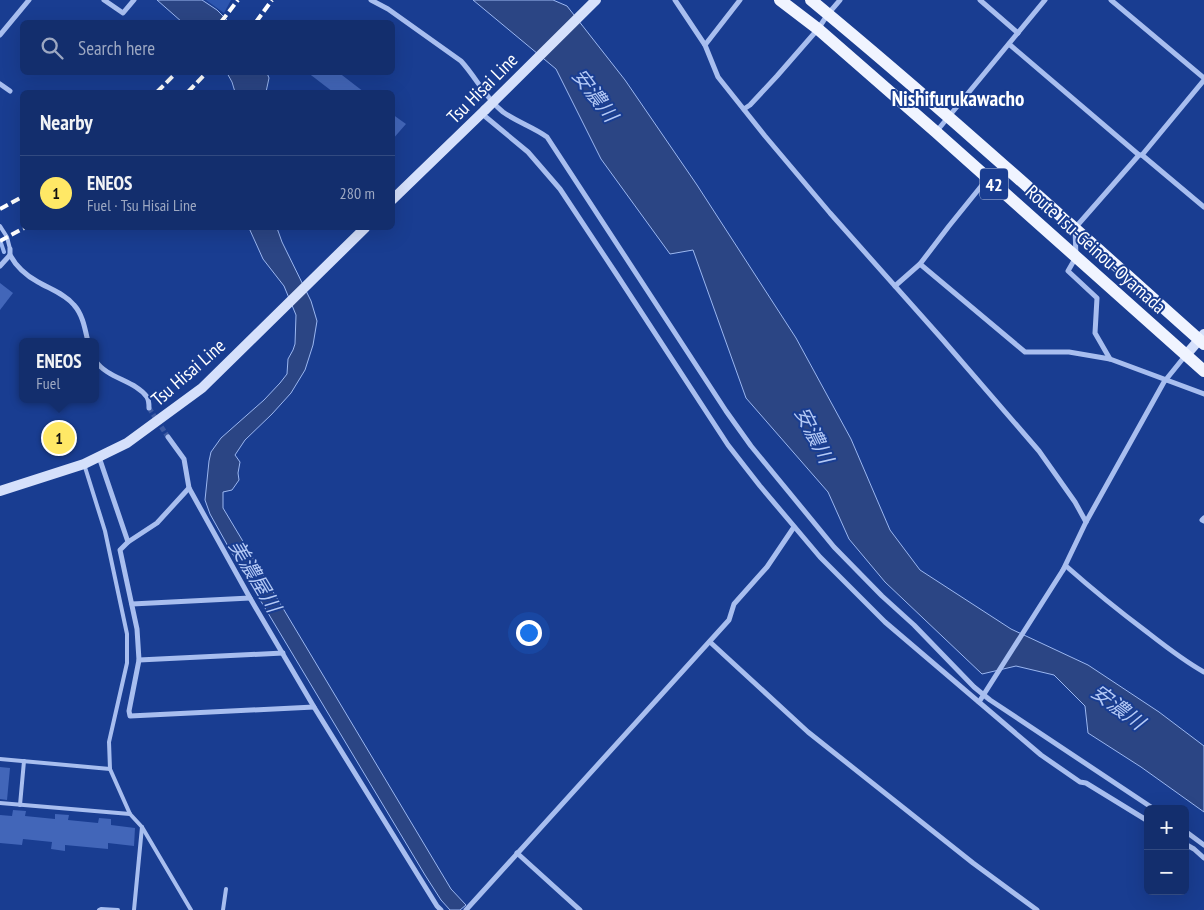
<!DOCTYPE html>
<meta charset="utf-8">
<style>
:root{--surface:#132e6d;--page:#1c3672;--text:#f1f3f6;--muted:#9da8c2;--line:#324a80;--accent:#ffe866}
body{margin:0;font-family:"PT Sans Narrow","Noto Sans JP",sans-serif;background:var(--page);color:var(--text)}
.controls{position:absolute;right:15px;bottom:15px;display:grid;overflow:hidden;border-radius:8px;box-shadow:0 5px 20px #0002}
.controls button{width:45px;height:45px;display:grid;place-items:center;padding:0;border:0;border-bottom:1px solid var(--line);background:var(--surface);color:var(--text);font:25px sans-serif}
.you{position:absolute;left:528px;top:632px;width:18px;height:18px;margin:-12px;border:4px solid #fff;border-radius:50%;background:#1a73e8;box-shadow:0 0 0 8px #1a73e833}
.badge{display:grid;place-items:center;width:32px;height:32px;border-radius:50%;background:var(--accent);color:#111;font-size:16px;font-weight:700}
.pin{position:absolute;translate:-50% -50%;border:2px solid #fff;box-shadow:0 1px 5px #0006}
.popup{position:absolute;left:19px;top:338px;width:80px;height:65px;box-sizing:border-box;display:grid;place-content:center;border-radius:8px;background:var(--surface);filter:drop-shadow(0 1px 4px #0005);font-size:16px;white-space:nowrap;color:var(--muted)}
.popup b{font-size:19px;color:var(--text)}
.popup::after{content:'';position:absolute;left:50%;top:100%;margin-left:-10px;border:10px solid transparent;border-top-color:var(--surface)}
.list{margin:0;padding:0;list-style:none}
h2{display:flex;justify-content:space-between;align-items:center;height:65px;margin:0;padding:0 20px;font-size:21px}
h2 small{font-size:16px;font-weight:400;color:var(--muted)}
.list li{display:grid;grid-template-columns:32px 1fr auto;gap:15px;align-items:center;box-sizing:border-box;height:75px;padding:0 20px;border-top:1px solid var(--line)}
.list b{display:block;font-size:19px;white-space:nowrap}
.list p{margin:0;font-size:16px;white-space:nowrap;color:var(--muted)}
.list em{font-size:16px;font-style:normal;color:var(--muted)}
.icon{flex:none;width:28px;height:28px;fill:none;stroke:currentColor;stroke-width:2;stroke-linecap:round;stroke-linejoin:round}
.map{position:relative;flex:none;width:1204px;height:910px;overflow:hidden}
.search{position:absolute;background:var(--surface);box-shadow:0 5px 20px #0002;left:20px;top:20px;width:375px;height:55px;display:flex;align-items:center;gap:12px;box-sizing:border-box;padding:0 18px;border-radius:8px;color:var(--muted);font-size:19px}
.panel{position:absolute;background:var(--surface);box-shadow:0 5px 20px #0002;left:20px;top:90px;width:375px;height:140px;border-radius:8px}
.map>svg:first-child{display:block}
</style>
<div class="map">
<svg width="1204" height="910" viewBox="0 0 1204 910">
<rect width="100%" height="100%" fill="#193d91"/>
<polygon fill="#2c55af" points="206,0 231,0 224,13"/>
<g fill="#2b4584" stroke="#9bb7f1">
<polygon points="157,0 202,0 217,10 229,22 182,22"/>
<polygon points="473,0 553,0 567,6 625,80 697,185 796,338 851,439 890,530 920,570 1011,629 1088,665 1159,712 1204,746 1204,812 1141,767 1088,733 1085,706 1054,675 1016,666 982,674 885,582 849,539 828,492 746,398 693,250 670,254 601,159 556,69"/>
<polygon points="227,73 267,73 269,78 266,92 235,92 232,82"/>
<polygon points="249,228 277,228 282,242 311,301 317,321 313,345 305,370 291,393 272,414 245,440 235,455 240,462 238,473 239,480 232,490 223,492 223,508 451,889 466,905 460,910 450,910 441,900 425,875 229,548 210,514 205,500 209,461 211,452 221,438 264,400 280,383 287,374 288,359 293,350 295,344 296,315 284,286 263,259"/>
</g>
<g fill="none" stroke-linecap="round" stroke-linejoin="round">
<polyline stroke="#9bb7f1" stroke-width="4" points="1,243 4,252"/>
</g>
<g fill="#4266b9">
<polygon points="307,72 338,72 364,92 333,92"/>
<polygon points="392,114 406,124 392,140"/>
<polygon points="0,283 13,293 0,310"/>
<polygon points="0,767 10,768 7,800 0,799"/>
<polygon points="13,810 26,811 25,816 55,819 55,814 69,815 68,820 98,823 99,818 111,819 111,825 135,828 134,846 108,843 108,849 65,845 65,851 51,849 52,842 23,839 22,845 0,843 0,815 12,816"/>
</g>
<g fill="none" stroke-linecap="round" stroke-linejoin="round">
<polyline stroke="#3c5aa2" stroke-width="5" stroke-dasharray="5 2.5" stroke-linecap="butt" points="149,408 168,437"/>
<g stroke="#a8beef" stroke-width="4">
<polyline points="0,226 7,237 10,249"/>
<polyline points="84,464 105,531 127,634 127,663 109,742 110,769 130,814 142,827 191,910"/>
<polyline points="0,759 110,769"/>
<polyline points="0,803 130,814"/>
<polyline points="20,805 24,761"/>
<polyline points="99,910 101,909 118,910"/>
<polyline points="134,910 142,827"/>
<polyline points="223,910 226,889"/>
</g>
<g stroke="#a8beef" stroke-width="5">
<polyline points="104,0 123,13 134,0"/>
<path d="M 371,0 L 388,9 L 461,61 C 476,77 485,98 503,112 C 517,122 533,127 547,137 L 726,411 L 751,446 L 834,547 L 882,596 L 914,625 L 974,687 L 990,700 L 1154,809"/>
<polyline points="675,0 705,45 718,77 765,136 830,213 943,340 1039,451 1075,502 1086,522"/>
<polyline points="980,0 1018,33"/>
<polyline points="1111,0 1204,78"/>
<polyline points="0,35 29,0"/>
<polyline points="1009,44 1139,155 1142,155 1204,207"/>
<polyline points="705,45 740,0"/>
<polyline points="0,84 10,91"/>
<polyline points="744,109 750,105 777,76 818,29 828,14 840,0"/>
<polyline points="481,113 528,152 560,189 617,275 728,445 760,486 820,557 885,622 1041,755 1080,782 1086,783 1148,821"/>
<polyline points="936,132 1045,0"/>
<polyline points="1142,155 1204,80"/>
<path d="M 10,249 L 10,255 C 16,266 27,276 38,282 C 50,289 65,294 74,305 C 83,315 85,329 88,342"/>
<polyline points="920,264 1025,352 1069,352 1110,359 1204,394"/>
<polyline points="0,266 10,255"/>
<polyline points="895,286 920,264 949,226 987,179"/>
<polyline points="1110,359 1095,333 1097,298 1068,271 1076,257 1075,228 1139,155"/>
<path d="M 95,360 C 107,379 135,380 147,397 C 149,400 149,404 149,408"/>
<polyline points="168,437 184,459 189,488 250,598 314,707 437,906 441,910"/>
<polyline points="99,457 128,542 120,550 137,629 139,660 129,711 130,716 314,707"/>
<polyline points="1204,518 1202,520 1204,521"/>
<polyline points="128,542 157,523 189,488"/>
<path d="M 1066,566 C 1092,589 1119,611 1147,632 C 1165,646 1184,661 1204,672"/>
<polyline points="1063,570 1086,522 1164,382 1185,356"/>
<polyline points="132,604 250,598"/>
<polyline points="710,642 808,732 973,863 1037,910"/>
<polyline points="139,660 283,653"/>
<polyline points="1185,831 1204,845"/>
<polyline points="1185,844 1194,849 1204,858"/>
<polyline points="517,853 580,910"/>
<polyline points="466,910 729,620 734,604 767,567 794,527"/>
</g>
<g stroke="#d5e0fb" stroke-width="10">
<polyline points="392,200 485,110"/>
<polyline points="1186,355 1204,334"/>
<polyline points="0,491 84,464 127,443 202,388 365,228"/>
</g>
<g stroke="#f0f4ff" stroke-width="12">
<polyline points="780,0 818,29 936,132 1204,371"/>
<path d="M 811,0 C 945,111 1074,228 1204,344"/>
</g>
<g stroke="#fff" stroke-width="4" stroke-dasharray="9 4" stroke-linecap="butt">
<polyline points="221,22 238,0"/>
<polyline points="256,22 272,0"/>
<polyline points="157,92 177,72"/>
<polyline points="188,92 207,72"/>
<polyline points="0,209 22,197"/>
<polyline points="0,241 24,228"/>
</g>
<polyline stroke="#a8beef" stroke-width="5" points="979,702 1063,570"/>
<polyline stroke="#d5e0fb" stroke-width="10" points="485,110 596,0"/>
</g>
<g text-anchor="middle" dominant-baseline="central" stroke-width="4" stroke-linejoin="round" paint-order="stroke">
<rect fill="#193d91" stroke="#bac5de" stroke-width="1" x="980" y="168.5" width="28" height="31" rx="4"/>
<g font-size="18" font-weight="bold" fill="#fff">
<text x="994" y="184">42</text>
</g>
<g font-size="19" fill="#fff" stroke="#193d91">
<text transform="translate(482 88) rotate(-45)">Tsu Hisai Line</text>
<text transform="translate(1096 249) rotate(42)">Route Tsu-Geinou-Oyamada</text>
<text transform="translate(188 372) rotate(-41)">Tsu Hisai Line</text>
</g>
<g font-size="20" font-style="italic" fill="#b4c9f6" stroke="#193d91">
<text transform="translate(595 95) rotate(53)">安濃川</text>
<text transform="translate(814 435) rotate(63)">安濃川</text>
<text transform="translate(255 576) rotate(59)">美濃屋川</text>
<text transform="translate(1118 707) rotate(37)">安濃川</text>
</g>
<g font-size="21" font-weight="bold" fill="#fff" stroke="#193d91">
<text x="958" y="98">Nishifurukawacho</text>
</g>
</g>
</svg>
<div class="controls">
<button>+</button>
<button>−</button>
</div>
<div class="you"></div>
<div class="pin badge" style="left:59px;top:438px">1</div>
<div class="popup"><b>ENEOS</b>Fuel</div>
<div class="search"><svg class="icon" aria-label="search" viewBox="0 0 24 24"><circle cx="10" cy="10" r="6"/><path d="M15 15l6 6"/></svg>Search here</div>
<section class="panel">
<h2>Nearby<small></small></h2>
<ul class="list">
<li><span class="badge">1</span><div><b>ENEOS</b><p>Fuel · Tsu Hisai Line</p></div><em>280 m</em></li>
</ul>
</section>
</div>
